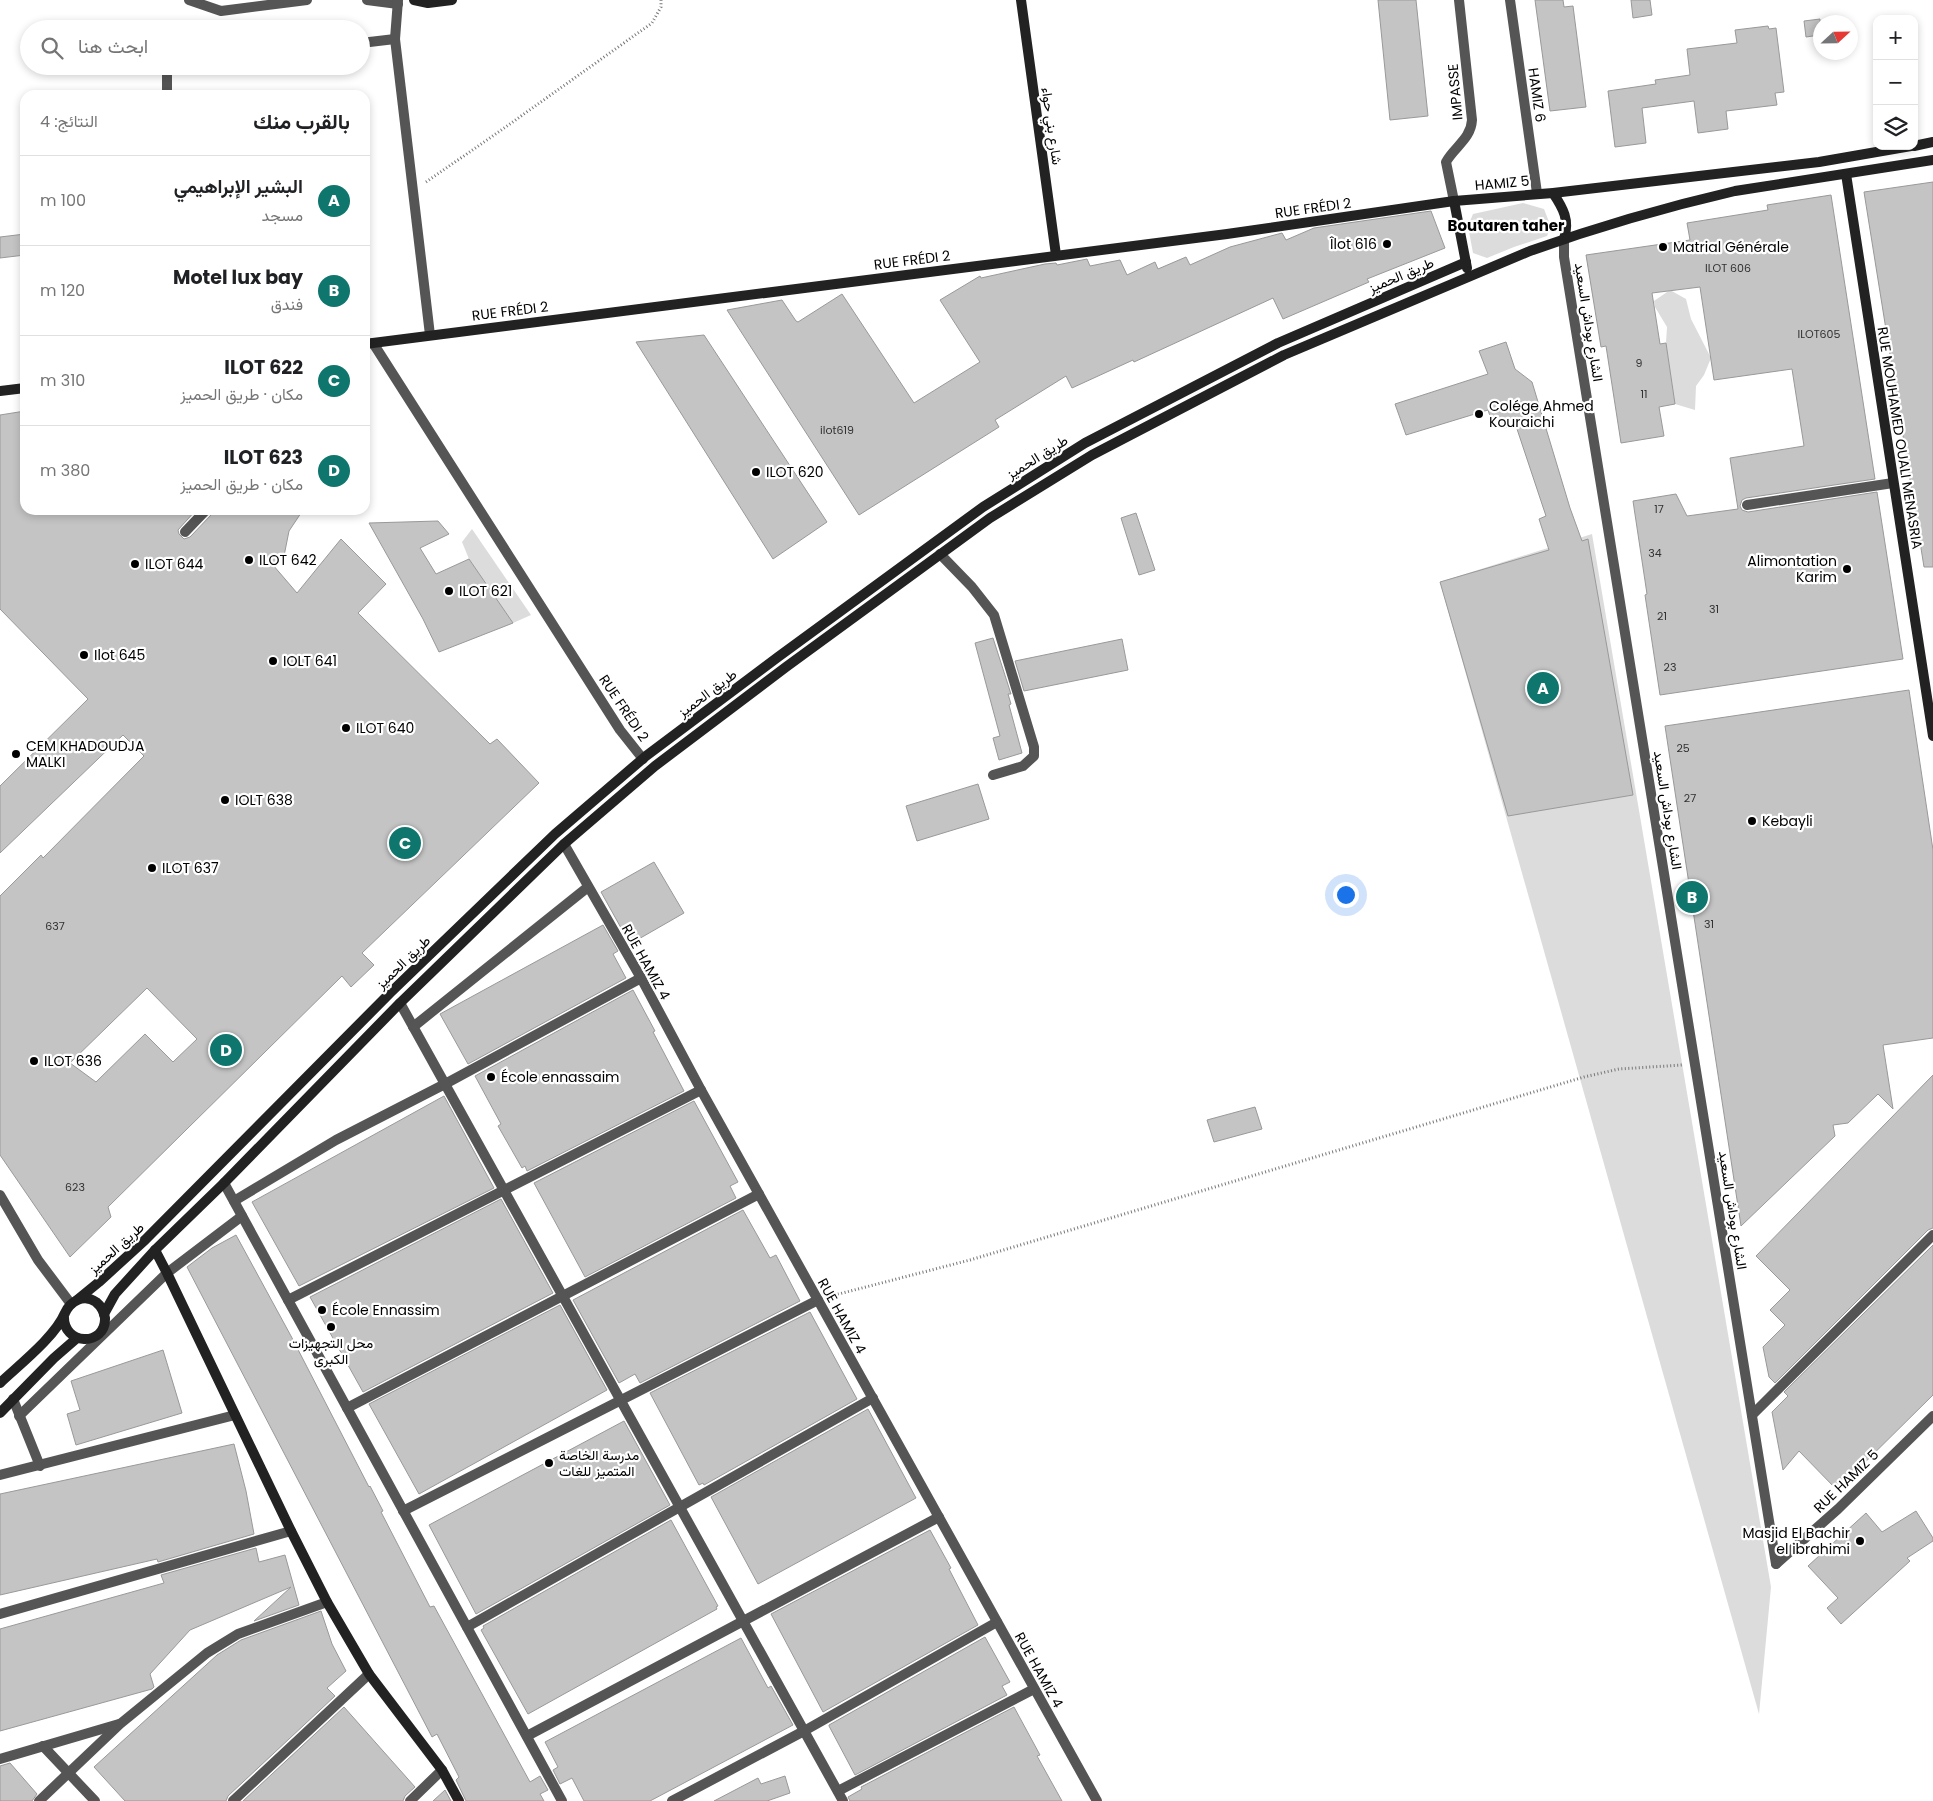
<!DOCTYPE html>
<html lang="ar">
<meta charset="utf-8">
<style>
:root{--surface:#fff;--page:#f2f2f2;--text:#202124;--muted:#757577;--line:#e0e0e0;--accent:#0f766e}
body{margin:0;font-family:Poppins,Vazirmatn,sans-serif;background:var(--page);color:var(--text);direction:rtl}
.controls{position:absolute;right:15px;top:15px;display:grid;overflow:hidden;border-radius:10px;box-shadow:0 2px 8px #0003}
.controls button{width:45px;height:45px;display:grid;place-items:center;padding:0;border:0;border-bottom:1px solid var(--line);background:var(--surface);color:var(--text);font:25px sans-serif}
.compass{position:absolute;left:1813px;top:15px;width:45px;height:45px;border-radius:50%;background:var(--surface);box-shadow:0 2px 8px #0003;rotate:68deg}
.you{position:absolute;left:1345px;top:894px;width:18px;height:18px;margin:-12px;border:4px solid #fff;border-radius:50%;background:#1a73e8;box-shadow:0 0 0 8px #1a73e833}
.badge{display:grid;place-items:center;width:32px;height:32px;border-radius:50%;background:var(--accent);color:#fff;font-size:16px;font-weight:700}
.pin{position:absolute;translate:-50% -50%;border:2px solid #fff;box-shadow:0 1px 5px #0006}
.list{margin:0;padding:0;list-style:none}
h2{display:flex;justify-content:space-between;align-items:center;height:65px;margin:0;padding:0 20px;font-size:21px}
h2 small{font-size:16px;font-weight:400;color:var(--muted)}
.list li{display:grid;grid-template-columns:32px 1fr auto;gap:15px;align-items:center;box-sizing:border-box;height:90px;padding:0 20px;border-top:1px solid var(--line)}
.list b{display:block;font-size:19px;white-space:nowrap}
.list p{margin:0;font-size:16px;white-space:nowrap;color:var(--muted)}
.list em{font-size:16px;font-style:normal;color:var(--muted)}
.icon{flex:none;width:28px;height:28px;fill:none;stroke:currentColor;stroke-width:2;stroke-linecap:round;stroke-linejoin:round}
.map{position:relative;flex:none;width:1933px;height:1801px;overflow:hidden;direction:ltr}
.search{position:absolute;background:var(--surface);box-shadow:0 2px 8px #0003;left:20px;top:20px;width:350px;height:55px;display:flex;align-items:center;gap:12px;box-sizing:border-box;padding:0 18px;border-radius:28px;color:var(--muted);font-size:19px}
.panel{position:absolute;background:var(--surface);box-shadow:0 2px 8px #0003;left:20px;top:90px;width:350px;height:425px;border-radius:15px;direction:rtl}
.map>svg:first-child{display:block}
</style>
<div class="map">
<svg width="1933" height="1801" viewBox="0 0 1933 1801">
<rect width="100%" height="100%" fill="#fff"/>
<g fill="#dcdcdc">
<polygon points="1523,203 1544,209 1551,227 1547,236 1514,247 1487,258 1473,253 1468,226 1473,214"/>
<polygon points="1670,290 1686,299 1691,319 1711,358 1704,375 1696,386 1695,410 1675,404 1666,343 1667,327 1655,307 1654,301"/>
<polygon points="472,529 531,615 513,623 469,559 462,542"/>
<polygon points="1592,534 1771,1587 1759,1714 1440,582"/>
</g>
<g fill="#c4c4c4" stroke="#999" fill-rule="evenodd">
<polygon points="1378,0 1416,0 1428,116 1390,120"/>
<polygon points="1535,0 1563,0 1564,7 1573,6 1586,107 1550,111"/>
<polygon points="1631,0 1650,0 1652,15 1633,18"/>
<polygon points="1820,19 1820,35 1806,37 1804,21"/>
<polygon points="1768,26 1769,29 1776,28 1784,92 1775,93 1777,105 1726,111 1728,129 1698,133 1694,101 1642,108 1646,143 1615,147 1608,91 1656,84 1655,80 1690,75 1687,49 1737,43 1735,30"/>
<polygon points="1933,182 1933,567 1924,567 1864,192"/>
<polygon points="1831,195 1875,479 1746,498 1742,500 1740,506 1742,510 1748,512 1877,492 1903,659 1660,695 1645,595 1647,594 1633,501 1676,494 1687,516 1738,509 1730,458 1804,446 1792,369 1714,380 1700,287 1652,293 1660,344 1666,343 1675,404 1659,407 1664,436 1621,443 1606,346 1601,347 1586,255 1690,240 1687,223 1768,210 1767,205"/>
<polygon points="1431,211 1445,248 1367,279 1369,282 1283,319 1273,298 1134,362 1133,360 1072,388 1066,376 995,420 999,427 859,515 727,310 782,300 796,321 798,322 842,294 914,403 980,362 940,300 980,276 981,278 1045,264 1056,263 1057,265 1087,259 1090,266 1120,260 1127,275 1155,262 1158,269 1186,257 1190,265 1230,247 1282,233 1286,240 1314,228"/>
<polygon points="25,234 25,255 0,258 0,237"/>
<polygon points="704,335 827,522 773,559 636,342"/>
<polygon points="1506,342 1515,369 1532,382 1570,508 1582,541 1588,539 1633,795 1508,816 1440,582 1549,550 1539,519 1546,516 1516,426 1503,428 1492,422 1488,410 1406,435 1395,404 1488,374 1479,351"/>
<path d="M 25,411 L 25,510 L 196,510 L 178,530 L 179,534 L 184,539 L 190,537 L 211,515 L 213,510 L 303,510 L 289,531 L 284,556 L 273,565 L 297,593 L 341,539 L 386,584 L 358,613 L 490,744 L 497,739 L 539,783 L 362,953 L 374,965 L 351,987 L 342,976 L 108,1207 L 111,1217 L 70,1257 L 0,1155 L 0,896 L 41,855 L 43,858 L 144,756 L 123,735 L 0,853 L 0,786 L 88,699 L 0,609 L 0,415 ZM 147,988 L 197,1039 L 173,1062 L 145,1034 L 96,1082 L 70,1063 Z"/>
<polygon points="1136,513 1155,570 1139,575 1121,518"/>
<polygon points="438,521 449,534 420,548 436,574 469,559 513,623 439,652 423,619 369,523"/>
<polygon points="993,638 1011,694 1008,694 1011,704 1009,705 1022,753 999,760 993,738 1000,736 975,643"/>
<polygon points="1122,639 1128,670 1024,691 1015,661"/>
<polygon points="1909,690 1933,850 1933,1038 1883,1045 1893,1109 1878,1094 1848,1123 1833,1125 1835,1136 1741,1226 1665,726"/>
<polygon points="978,784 989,819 917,841 906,806"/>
<polygon points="654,862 684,913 630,944 601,892"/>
<polygon points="603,925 618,951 613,954 626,978 468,1064 440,1014"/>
<polygon points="633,990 655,1031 653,1032 684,1091 527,1171 525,1166 522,1168 498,1126 501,1124 475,1076"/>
<polygon points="1933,1075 1933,1228 1928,1230 1775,1383 1769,1377 1763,1347 1785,1325 1770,1310 1790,1290 1756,1256"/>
<polygon points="444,1096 494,1188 299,1286 252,1202"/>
<polygon points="694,1101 738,1182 730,1186 736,1198 585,1277 534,1183"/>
<polygon points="1255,1107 1262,1129 1214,1142 1207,1120"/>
<polygon points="501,1199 553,1293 363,1392 310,1297"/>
<polygon points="743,1210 770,1258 776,1255 800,1301 640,1383 635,1374 619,1383 573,1300"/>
<polygon points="236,1235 291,1336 369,1487 370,1486 383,1511 381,1512 430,1607 434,1606 530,1782 540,1776 548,1790 540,1794 544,1801 466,1801 456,1780 459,1777 437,1734 432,1737 187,1267 212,1248"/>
<polygon points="1933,1245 1933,1395 1837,1490 1799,1451 1783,1470 1772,1412 1788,1396 1784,1392"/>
<polygon points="560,1305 607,1390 419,1494 369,1404"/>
<polygon points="810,1312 857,1399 704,1485 703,1483 699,1485 650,1393"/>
<polygon points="163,1350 182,1413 76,1445 67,1414 80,1410 71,1381"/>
<polygon points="868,1409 916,1498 758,1584 711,1497"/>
<polygon points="624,1421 670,1505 476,1614 429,1525"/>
<polygon points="234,1444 246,1491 254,1534 158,1562 157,1559 0,1595 0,1494"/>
<polygon points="1916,1511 1933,1538 1933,1541 1907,1558 1910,1561 1841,1624 1827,1608 1838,1598 1808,1566 1866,1513 1882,1532"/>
<polygon points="671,1520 718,1606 716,1607 717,1609 528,1714 481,1630 484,1628 483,1626"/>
<polygon points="930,1530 951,1568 949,1569 978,1625 823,1712 771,1614"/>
<polygon points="256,1548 259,1562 285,1555 299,1605 254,1621 291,1587 190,1630 150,1674 154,1687 152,1689 0,1731 0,1629 164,1583 161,1575"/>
<polygon points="321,1611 332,1644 346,1671 327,1688 335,1696 228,1796 226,1801 125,1801 94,1767 217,1655 241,1640"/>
<polygon points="985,1637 1010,1682 1002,1686 1007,1695 855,1775 829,1726 829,1725"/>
<polygon points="741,1638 768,1688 771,1686 793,1725 650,1801 584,1801 572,1778 560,1784 553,1770 558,1767 545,1742"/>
<polygon points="344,1707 415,1787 405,1796 403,1801 243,1801"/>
<polygon points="1014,1707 1040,1755 1037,1756 1062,1801 850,1801 848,1797 862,1789 861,1787"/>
<polygon points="10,1763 37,1794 32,1801 0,1801 0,1766"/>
<polygon points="785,1776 790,1793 767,1801 714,1801 758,1778 761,1784"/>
<polygon points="445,1790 451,1801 433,1801"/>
</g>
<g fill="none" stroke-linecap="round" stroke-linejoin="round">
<g stroke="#777" stroke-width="3" stroke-dasharray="1 2.5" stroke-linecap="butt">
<polyline points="426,182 500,131 652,23 661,7 661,0"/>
<polyline points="831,1296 970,1260 1584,1077 1619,1069 1682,1065"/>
</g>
<g stroke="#555" stroke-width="10">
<polyline points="189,0 221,11 307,0"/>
<polyline points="367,0 398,4"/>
<polyline points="361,43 395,39"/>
<polyline points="167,95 167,71 171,66"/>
<path d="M 1454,201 L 1446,162 C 1454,147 1471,139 1472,120 L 1459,0"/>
<polyline points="1747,505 1893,483"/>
<polyline points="940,554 972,587 994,615 1034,747 1034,756 1023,766 993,775"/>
<polyline points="234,1201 336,1140 445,1084 641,978"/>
<polyline points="288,1300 701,1090"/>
<polyline points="347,1408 759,1194"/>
<polyline points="403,1511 818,1300"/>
<polyline points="467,1627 873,1398"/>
<polyline points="527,1736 939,1517"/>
</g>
<g stroke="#555" stroke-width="10">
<polyline points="398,0 395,39 430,335"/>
<polyline points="1510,0 1537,193"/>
<polyline points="1564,239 1564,257 1776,1564"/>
<polyline points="373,343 620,730 643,759"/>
<polyline points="185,532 206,510"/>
<polyline points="564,844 641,978 701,1090 1097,1801"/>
<polyline points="400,1003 843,1801"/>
<polyline points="413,1027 588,887"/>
<polyline points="224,1183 562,1801"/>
<polyline points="0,1195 38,1260 71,1304"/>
<polyline points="13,1399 40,1466"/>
<polyline points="1752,1415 1933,1235"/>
<polyline points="19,1416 167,1273 242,1216"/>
<polyline points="0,1475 235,1415"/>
<polyline points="1776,1564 1838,1509 1933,1416"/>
<polyline points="0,1614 291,1531"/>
<polyline points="43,1746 95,1801"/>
<polyline points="0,1759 119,1724"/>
<polyline points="838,1791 1034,1689"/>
<polyline points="39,1801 120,1724 207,1653 238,1634 327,1602"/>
<polyline points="233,1801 369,1674"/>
<polyline points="410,1801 442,1770"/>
<polyline points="672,1801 804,1731 997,1622"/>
</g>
<g stroke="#222" stroke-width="10">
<polyline points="414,0 428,3 452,0"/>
<polyline points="1021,0 1056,255"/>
<polyline points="1914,146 1933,142"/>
<polyline points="1846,174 1933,736"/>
<path d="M 1553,193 C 1563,208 1570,220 1564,239"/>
<polyline points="1454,201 1467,268"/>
<polyline points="365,344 1227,234 1454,201 1553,193 1819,162 1911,146"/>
<polyline points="0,391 25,388"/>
<polyline points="155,1250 167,1273 291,1531 327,1602 369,1674 442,1770 459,1801"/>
<polyline points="77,1300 99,1282 145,1240 390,993 555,834 646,756 778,657 983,507 1085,443 1278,343 1466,262"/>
<path d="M 104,1314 L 115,1294 L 155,1250 L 224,1183 L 400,1003 L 564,844 L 655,766 L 786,667 L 990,518 L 1092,455 L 1284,355 L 1530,251 C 1597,227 1666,207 1735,191 L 1933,160"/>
<path d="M 0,1383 C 19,1365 55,1337 65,1313 C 70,1302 83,1293 96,1302 C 101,1306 104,1312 105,1318 C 106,1347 62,1346 64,1315"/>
<polyline points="0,1413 54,1358 77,1338"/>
</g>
</g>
<g fill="#000" stroke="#fff" stroke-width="2">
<circle cx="1387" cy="244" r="5"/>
<circle cx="1663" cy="247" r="5"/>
<circle cx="1479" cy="414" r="5"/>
<circle cx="756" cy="472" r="5"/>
<circle cx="249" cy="560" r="5"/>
<circle cx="135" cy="564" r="5"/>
<circle cx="1847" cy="569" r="5"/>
<circle cx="449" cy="591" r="5"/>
<circle cx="84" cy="655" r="5"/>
<circle cx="273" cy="661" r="5"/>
<circle cx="346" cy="728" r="5"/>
<circle cx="16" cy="754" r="5"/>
<circle cx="225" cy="800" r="5"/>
<circle cx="1752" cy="821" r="5"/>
<circle cx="152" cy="868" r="5"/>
<circle cx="34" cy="1061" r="5"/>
<circle cx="491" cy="1077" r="5"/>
<circle cx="322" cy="1310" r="5"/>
<circle cx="331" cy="1327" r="5"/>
<circle cx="549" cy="1463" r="5"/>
<circle cx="1860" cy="1541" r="5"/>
</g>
<g text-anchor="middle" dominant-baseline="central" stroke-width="4.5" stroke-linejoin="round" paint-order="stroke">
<g font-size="11" fill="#313131">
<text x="1728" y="268">ILOT 606</text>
<text x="1819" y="334">ILOT605</text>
<text x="1639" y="363">9</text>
<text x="1644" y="394">11</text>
<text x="837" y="430">ilot619</text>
<text x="1659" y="509">17</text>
<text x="1655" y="553">34</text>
<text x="1714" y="609">31</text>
<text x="1662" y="616">21</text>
<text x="1670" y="667">23</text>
<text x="1683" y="748">25</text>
<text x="1690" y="798">27</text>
<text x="1709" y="924">31</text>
<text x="55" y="926">637</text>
<text x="75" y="1187">623</text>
</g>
<g font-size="14" fill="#000" stroke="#fff">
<text transform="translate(1455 92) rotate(-95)">IMPASSE</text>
<text transform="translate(1537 95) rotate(82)">HAMIZ 6</text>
<text transform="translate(1052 126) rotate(82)">شارع بني حواء</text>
<text transform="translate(1502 183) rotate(-5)">HAMIZ 5</text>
<text transform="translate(1313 208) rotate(-8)">RUE FRÉDI 2</text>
<text transform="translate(912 260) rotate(-7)">RUE FRÉDI 2</text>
<text transform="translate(1401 275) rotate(-23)">طريق الحميز</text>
<text transform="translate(510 311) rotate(-7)">RUE FRÉDI 2</text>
<text transform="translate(1589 322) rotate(81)">الشارع بوداش السعيد</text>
<text transform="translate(1900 438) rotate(81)">RUE MOUHAMED OUALI MENASRIA</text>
<text transform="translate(1037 457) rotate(-32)">طريق الحميز</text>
<text transform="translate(707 693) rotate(-37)">طريق الحميز</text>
<text transform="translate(624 708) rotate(56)">RUE FRÉDI 2</text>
<text transform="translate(1668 810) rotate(81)">الشارع بوداش السعيد</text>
<text transform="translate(403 962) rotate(-44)">طريق الحميز</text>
<text transform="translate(646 962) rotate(61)">RUE HAMIZ 4</text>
<text transform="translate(1733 1210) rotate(81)">الشارع بوداش السعيد</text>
<text transform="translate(116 1248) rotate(-42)">طريق الحميز</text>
<text transform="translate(842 1316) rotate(61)">RUE HAMIZ 4</text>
<text transform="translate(1846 1481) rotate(-44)">RUE HAMIZ 5</text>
<text transform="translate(1039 1670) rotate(61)">RUE HAMIZ 4</text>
</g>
<g font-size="14" fill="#000" stroke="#fff" text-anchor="start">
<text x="1377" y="244" text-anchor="end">Îlot 616</text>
<text x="1673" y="247">Matrial Générale</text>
<text x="1489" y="406">Colége Ahmed<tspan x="1489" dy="16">Kouraichi</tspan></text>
<text x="766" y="472">ILOT 620</text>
<text x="259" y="560">ILOT 642</text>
<text x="1837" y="561" text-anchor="end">Alimontation<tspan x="1837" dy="16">Karim</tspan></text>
<text x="145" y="564">ILOT 644</text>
<text x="459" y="591">ILOT 621</text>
<text x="94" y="655">Ilot 645</text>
<text x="283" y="661">IOLT 641</text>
<text x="356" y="728">ILOT 640</text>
<text x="26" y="746">CEM KHADOUDJA<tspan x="26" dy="16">MALKI</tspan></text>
<text x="235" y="800">IOLT 638</text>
<text x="1762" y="821">Kebayli</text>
<text x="162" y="868">ILOT 637</text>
<text x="44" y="1061">ILOT 636</text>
<text x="501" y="1077">École ennassaim</text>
<text x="332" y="1310">École Ennassim</text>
<text x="331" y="1343" text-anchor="middle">محل التجهيزات<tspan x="331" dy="16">الكبرى</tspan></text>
<text x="559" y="1455">مدرسة الخاصة<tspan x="559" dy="16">المتميز للغات</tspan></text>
<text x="1850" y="1533" text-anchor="end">Masjid El Bachir<tspan x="1850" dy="16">el ibrahimi</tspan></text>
</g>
<g font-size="15" font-weight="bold" fill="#000" stroke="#fff">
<text x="1506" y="225">Boutaren taher</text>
</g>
</g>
</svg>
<div class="controls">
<button>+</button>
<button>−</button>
<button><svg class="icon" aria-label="layers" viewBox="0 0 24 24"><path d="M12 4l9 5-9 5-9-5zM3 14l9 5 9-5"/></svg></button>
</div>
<svg class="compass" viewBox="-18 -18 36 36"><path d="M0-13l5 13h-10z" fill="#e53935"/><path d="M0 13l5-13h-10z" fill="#757577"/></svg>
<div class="you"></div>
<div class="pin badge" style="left:1543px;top:688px">A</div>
<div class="pin badge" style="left:1692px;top:897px">B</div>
<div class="pin badge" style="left:405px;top:843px">C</div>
<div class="pin badge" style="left:226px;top:1050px">D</div>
<div class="search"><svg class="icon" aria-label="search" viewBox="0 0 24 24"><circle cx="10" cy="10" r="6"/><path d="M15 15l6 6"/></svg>ابحث هنا</div>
<section class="panel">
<h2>بالقرب منك<small>النتائج: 4</small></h2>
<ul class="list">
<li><span class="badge">A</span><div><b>البشير الإبراهيمي</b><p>مسجد</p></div><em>100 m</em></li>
<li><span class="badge">B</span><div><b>Motel lux bay</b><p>فندق</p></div><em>120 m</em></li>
<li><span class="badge">C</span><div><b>ILOT 622</b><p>مكان · طريق الحميز</p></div><em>310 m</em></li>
<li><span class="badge">D</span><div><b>ILOT 623</b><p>مكان · طريق الحميز</p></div><em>380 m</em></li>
</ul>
</section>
</div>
